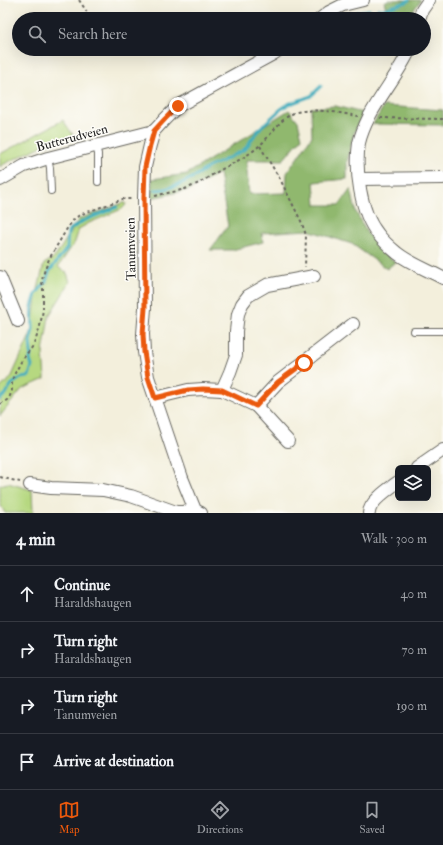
<!DOCTYPE html>
<meta charset="utf-8">
<style>
:root{--surface:#171b24;--page:#20242c;--text:#f1f3f6;--muted:#9ea1a6;--line:#363941;--accent:#ea580c}
body{margin:0;font-family:"IM FELL Double Pica",serif;background:var(--page);color:var(--text)}
.controls{position:absolute;right:12px;bottom:12px;display:grid;overflow:hidden;border-radius:6px;box-shadow:0 4px 16px #0002}
.controls button{width:36px;height:36px;display:grid;place-items:center;padding:0;border:0;border-bottom:1px solid var(--line);background:var(--surface);color:var(--text);font:20px sans-serif}
.stop{position:absolute;width:12px;height:12px;margin:-9px;border:3px solid #ea580c;border-radius:50%;background:#fff}
.stop.end{background:#ea580c;border-color:#fff;box-shadow:0 1px 4px #0008}
.list{margin:0;padding:0;list-style:none}
h2{display:flex;justify-content:space-between;align-items:center;height:52px;margin:0;padding:0 16px;font-size:17px}
h2 small{font-size:13px;font-weight:400;color:var(--muted)}
.list li{display:grid;grid-template-columns:26px 1fr auto;gap:12px;align-items:center;box-sizing:border-box;height:56px;padding:0 16px;border-top:1px solid var(--line)}
.list b{display:block;font-size:15px;white-space:nowrap}
.list p{margin:0;font-size:13px;white-space:nowrap;color:var(--muted)}
.list em{font-size:13px;font-style:normal;color:var(--muted)}
.icon{flex:none;width:22px;height:22px;fill:none;stroke:currentColor;stroke-width:2;stroke-linecap:round;stroke-linejoin:round}
.map{position:relative;flex:none;width:443px;height:513px;overflow:hidden}
.search{position:absolute;background:var(--surface);box-shadow:0 4px 16px #0002;left:12px;right:12px;top:12px;height:44px;display:flex;align-items:center;gap:10px;box-sizing:border-box;padding:0 14px;border-radius:22px;color:var(--muted);font-size:15px}
.sheet{height:276px;background:var(--surface)}
nav{display:flex;justify-content:space-around;align-items:center;box-sizing:border-box;height:56px;border-top:1px solid var(--line);background:var(--surface);font-size:11px;color:var(--muted)}
nav a{display:grid;justify-items:center;gap:2px}
nav .on{color:var(--accent)}
.map>svg:first-child{display:block}
</style>
<div class="map">
<svg width="443" height="513" viewBox="0 0 443 513">
<rect width="100%" height="100%" fill="#fdfcf7"/>
<filter id="ink" filterUnits="userSpaceOnUse"><feTurbulence type="fractalNoise" baseFrequency=".025" numOctaves="2"/><feDisplacementMap in="SourceGraphic" scale="8" xChannelSelector="R" yChannelSelector="G"/><feConvolveMatrix kernelMatrix="1 2 1 2 8 2 1 2 1" color-interpolation-filters="sRGB"/></filter>
<filter id="wash" filterUnits="userSpaceOnUse"><feTurbulence type="fractalNoise" baseFrequency=".012" numOctaves="4" result="noise"/><feDisplacementMap in="SourceGraphic" scale="16" xChannelSelector="R" yChannelSelector="G"/><feGaussianBlur stdDeviation="0.9" result="paint"/><feColorMatrix in="noise" values="0 0 0 0 0 0 0 0 0 0 0 0 0 0 0 0 0 1.4 0 .05"/><feComposite in="paint" operator="in"/></filter>
<g filter="url(#wash)">
<rect width="100%" height="100%" fill="#f3efdc"/>
<g fill="#b6d880" stroke="#697a4e">
<polygon points="63,120 75,138 44,145 4,164 0,167 0,154"/>
<polygon points="123,203 126,203 125,206 122,209 89,223 79,229 75,242 58,267 67,273 70,282 49,316 43,353 45,379 22,389 0,416 0,388 11,378 32,331 36,297 44,264 55,257 79,219"/>
<polygon points="8,483 32,490 33,513 5,513 0,504 0,485"/>
</g>
<g fill="#90b86e" stroke="#566a45">
<polygon points="389,0 421,0 409,16 408,19 390,19 384,2"/>
<polygon points="335,106 363,113 354,133 347,162 347,179 314,182 316,205 339,205 351,189 356,212 367,233 384,253 395,262 387,269 352,244 308,230 262,233 263,242 232,250 210,250 228,226 219,173 189,190 151,198 152,179 187,174 289,110 298,121 302,138 283,160 246,160 249,194 286,193 287,173 312,136 311,108"/>
<polygon points="384,106 443,110 443,125 373,124"/>
</g>
<g fill="none" stroke-linecap="round" stroke-linejoin="round">
<g stroke="#40adbe" stroke-width="3">
<polyline points="378,9 381,10 407,2 409,0"/>
<polyline points="357,12 369,10"/>
<polyline points="155,190 165,189 180,184 194,177 209,167 218,163 242,151 247,147 251,140 261,127 281,109 290,103 292,103 311,96 321,86"/>
<polyline points="0,399 6,394 9,388 12,384 21,378 28,377 29,376 32,366 30,360 31,352 30,342 33,329 32,307 36,294 46,282 49,272 67,248 68,232 71,229 83,221 117,207"/>
</g>
</g>
</g>
<g filter="url(#ink)">
<g fill="none" stroke-linecap="round" stroke-linejoin="round">
<defs>
<g id="service">
<polyline points="96,146 98,154 98,182"/>
<polyline points="48,158 50,168 51,191"/>
<polyline points="414,331 443,331"/>
</g>
<g id="minor">
<polyline points="320,19 329,12 343,5 363,0"/>
<polyline points="419,19 422,10 429,0"/>
<path d="M 410,49 C 399,73 381,94 369,117 C 365,125 361,134 359,143 C 355,170 360,212 378,234 C 383,241 391,248 397,253 C 411,264 428,270 443,278"/>
<polyline points="359,179 443,178"/>
<polyline points="0,180 24,166 48,158 154,131"/>
<polyline points="0,277 18,321"/>
<polyline points="222,390 230,372 236,355 236,331 238,314 242,304 248,296 267,285 314,276"/>
<polyline points="155,398 188,390 203,389 222,390 256,406 288,441"/>
<polyline points="256,406 278,382 353,324"/>
<polyline points="417,468 443,450"/>
<polyline points="30,485 51,488 103,490 131,496 176,512 183,512 195,510"/>
<polyline points="201,513 195,510 182,478 148,377 144,352 143,334 145,308 144,198 145,167 150,145 154,131 165,119 178,106 273,54 280,49"/>
<path d="M 369,513 C 369,502 390,488 398,482"/>
</g>
</defs>
<use href="#service" stroke="#67665f" stroke-width="8"/>
<use href="#minor" stroke="#67665f" stroke-width="14"/>
<g stroke="#67665f" stroke-width="2" stroke-dasharray="3 3" stroke-linecap="butt">
<polyline points="79,0 87,12"/>
<polyline points="380,118 443,119"/>
<polyline points="260,146 281,181 301,221 306,235 305,267"/>
<path d="M 155,196 C 165,193 175,192 185,189 C 197,185 207,178 217,172 C 231,164 247,157 259,146 C 271,136 279,119 294,113 C 310,107 341,113 358,116"/>
<polyline points="0,404 7,400 10,396 12,390 12,381 14,375 22,360 33,346 36,339 40,326 43,310 43,289 42,281 43,275 49,259 68,227 75,218 82,214 123,199 133,199"/>
<polyline points="0,477 20,482"/>
</g>
<use href="#service" stroke="#fff" stroke-width="6"/>
<use href="#minor" stroke="#fff" stroke-width="12"/>
</g>
</g>
<g fill="none" stroke-linecap="round" stroke-linejoin="round" filter="url(#ink)">
<polyline stroke="#ea580c" stroke-width="5" points="178,106 165,119 154,131 150,145 145,167 144,198 145,308 143,334 144,352 148,377 155,398 188,390 203,389 222,390 256,406 278,382 304,363"/>
</g>
<g text-anchor="middle" dominant-baseline="central" stroke-width="3" stroke-linejoin="round" paint-order="stroke">
<g font-size="13" fill="#1c1c1c" stroke="#fdfcf7">
<text transform="translate(72 138) rotate(-15)">Butterudveien</text>
<text transform="translate(131 249) rotate(-91)">Tanumveien</text>
</g>
</g>
</svg>
<div class="controls">
<button><svg class="icon" aria-label="layers" viewBox="0 0 24 24"><path d="M12 4l9 5-9 5-9-5zM3 14l9 5 9-5"/></svg></button>
</div>
<div class="stop" style="left:304px;top:363px"></div>
<div class="stop end" style="left:178px;top:106px"></div>
<div class="search"><svg class="icon" aria-label="search" viewBox="0 0 24 24"><circle cx="10" cy="10" r="6"/><path d="M15 15l6 6"/></svg>Search here</div>
</div>
<section class="sheet">
<h2>4 min<small>Walk · 300 m</small></h2>
<ul class="list">
<li><svg class="icon" aria-label="ahead" viewBox="0 0 24 24"><path d="M12 20V5M6 11l6-6 6 6"/></svg><div><b>Continue</b><p>Haraldshaugen</p></div><em>40 m</em></li>
<li><svg class="icon" aria-label="right" viewBox="0 0 24 24"><path d="M7 20v-9h11M14 6l5 5-5 5"/></svg><div><b>Turn right</b><p>Haraldshaugen</p></div><em>70 m</em></li>
<li><svg class="icon" aria-label="right" viewBox="0 0 24 24"><path d="M7 20v-9h11M14 6l5 5-5 5"/></svg><div><b>Turn right</b><p>Tanumveien</p></div><em>190 m</em></li>
<li><svg class="icon" aria-label="arrive" viewBox="0 0 24 24"><path d="M6 21V4h12l-3 4 3 4H6"/></svg><div><b>Arrive at destination</b></div></li>
</ul>
</section>
<nav>
<a class="on"><svg class="icon" aria-label="map" viewBox="0 0 24 24"><path d="M3 6l6-2 6 2 6-2v14l-6 2-6-2-6 2zM9 4v14M15 6v14"/></svg>Map</a>
<a><svg class="icon" aria-label="directions" viewBox="0 0 24 24"><path d="M12 3l9 9-9 9-9-9zM9 14v-3h6M13 9l2 2-2 2"/></svg>Directions</a>
<a><svg class="icon" aria-label="saved" viewBox="0 0 24 24"><path d="M7 4h10v16l-5-4-5 4z"/></svg>Saved</a>
</nav>
